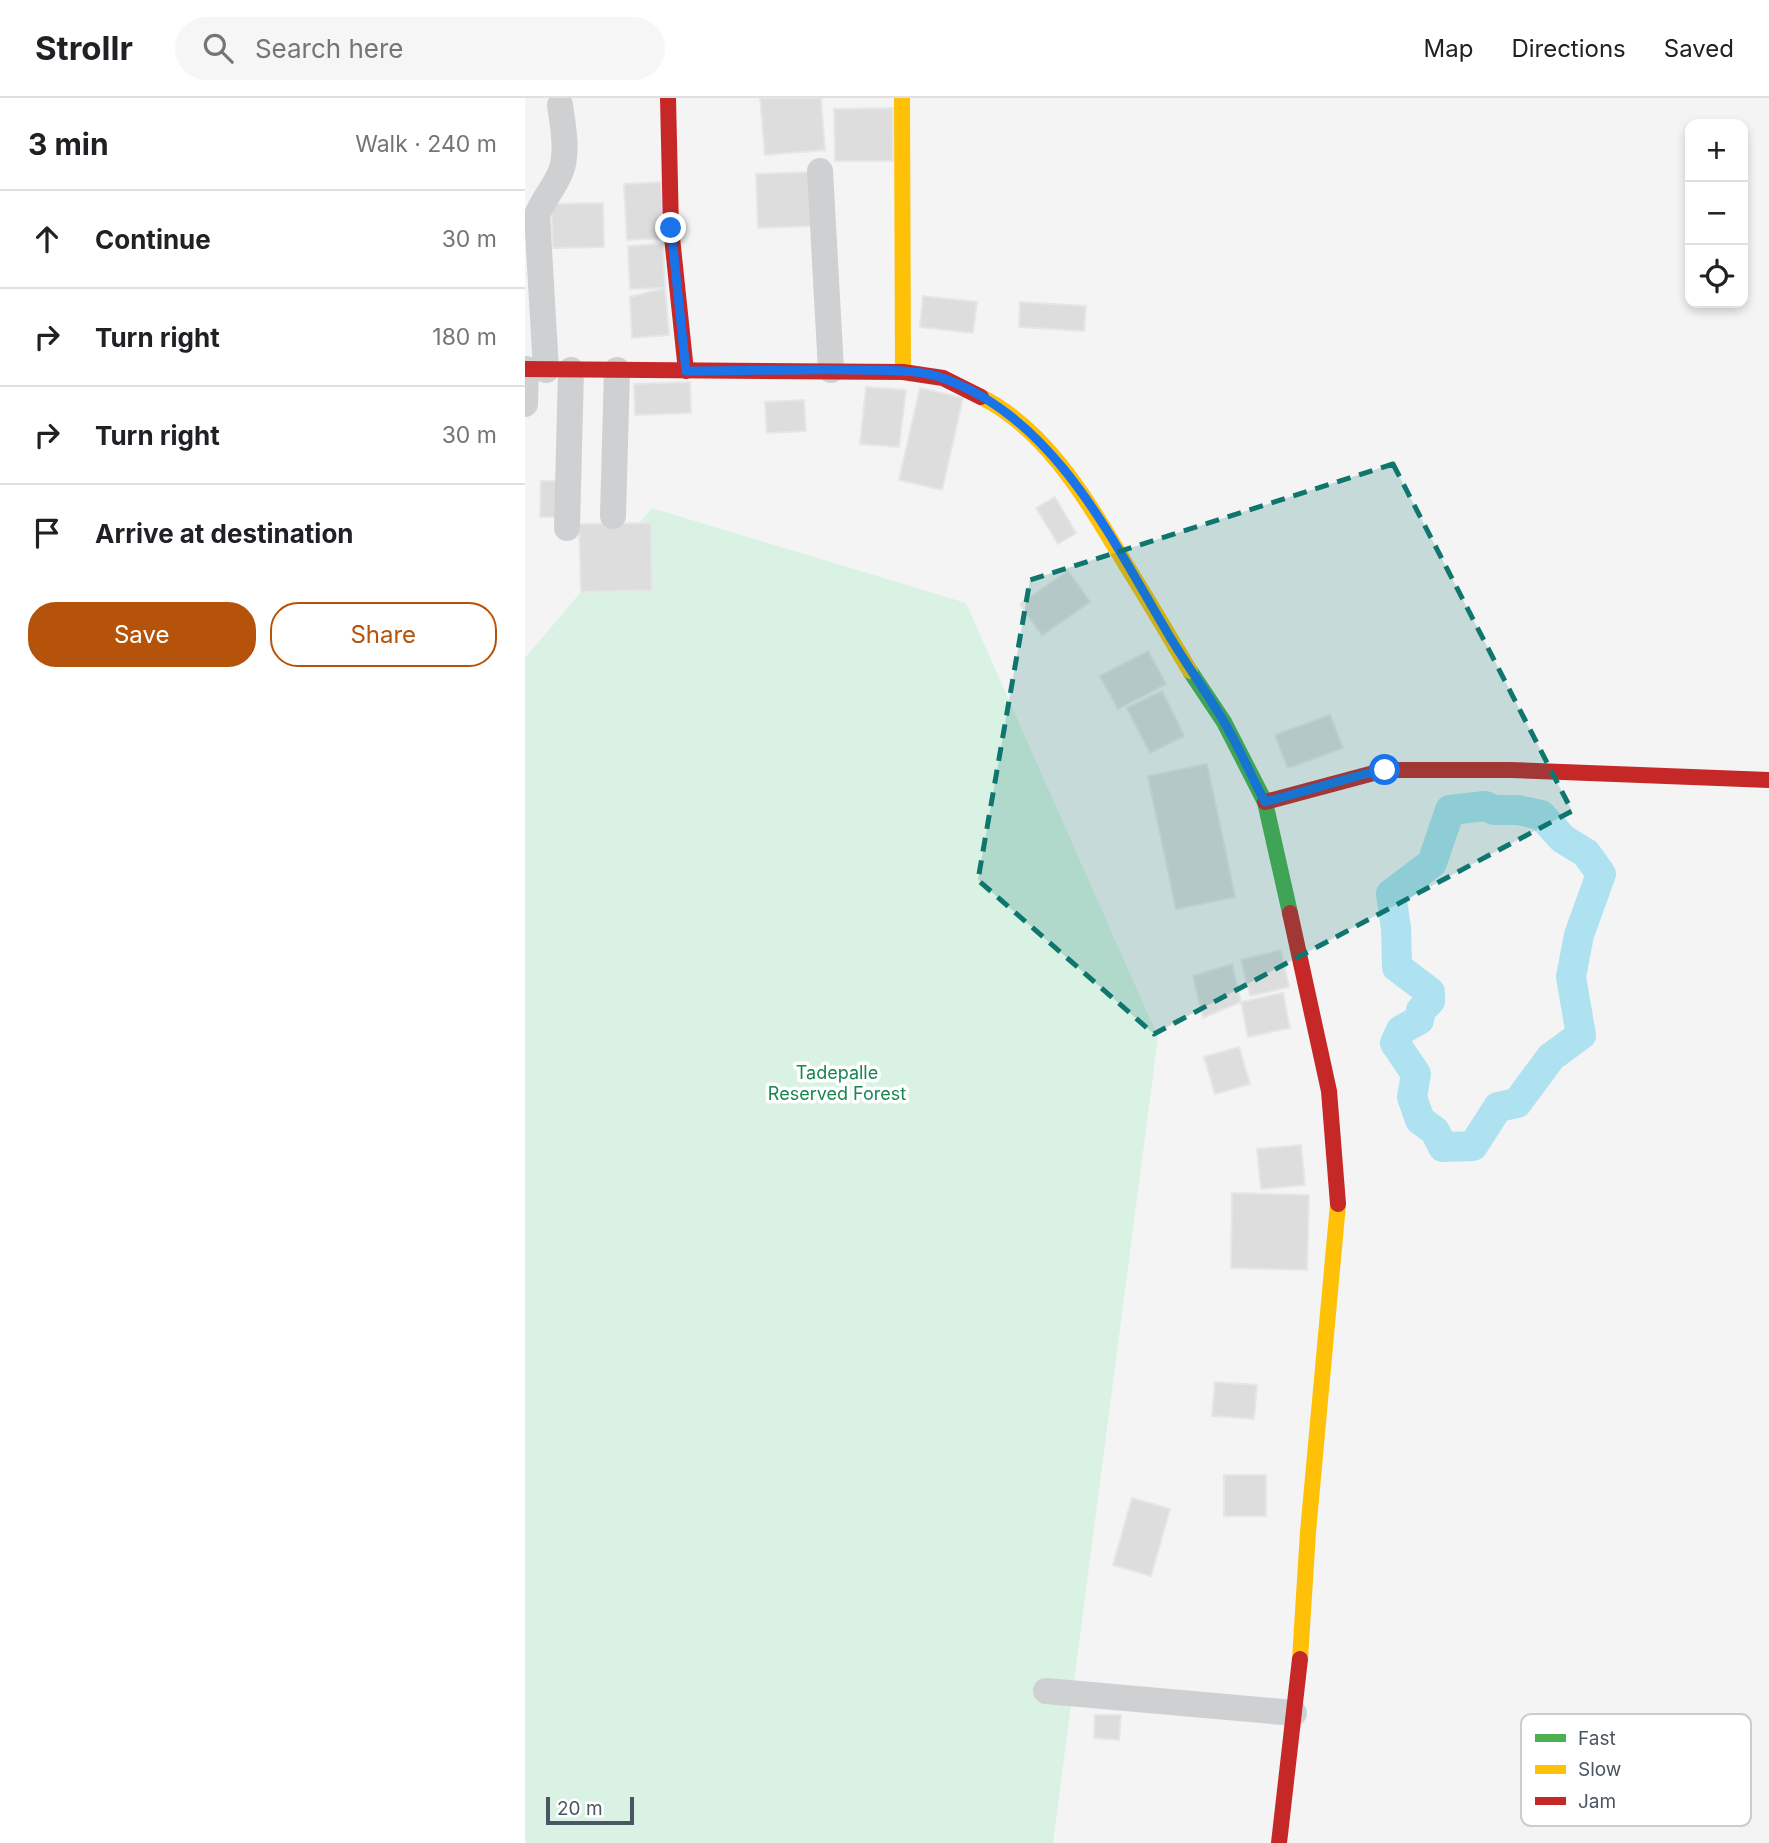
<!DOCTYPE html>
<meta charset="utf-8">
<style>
:root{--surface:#fff;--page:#f6f6f6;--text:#202124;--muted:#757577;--line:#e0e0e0;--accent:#b45309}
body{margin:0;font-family:Inter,sans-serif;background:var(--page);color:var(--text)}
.controls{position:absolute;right:21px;top:21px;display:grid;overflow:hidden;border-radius:14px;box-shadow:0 4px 10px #0003}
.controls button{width:63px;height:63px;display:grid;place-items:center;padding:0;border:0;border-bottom:2px solid var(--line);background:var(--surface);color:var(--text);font:35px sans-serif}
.scale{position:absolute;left:21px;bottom:18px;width:88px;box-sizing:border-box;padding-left:7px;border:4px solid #4a5661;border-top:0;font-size:19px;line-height:24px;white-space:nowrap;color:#4a5661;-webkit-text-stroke:5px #fff;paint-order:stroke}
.stop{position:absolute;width:21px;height:21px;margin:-16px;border:5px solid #1a73e8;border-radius:50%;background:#fff}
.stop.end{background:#1a73e8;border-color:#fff;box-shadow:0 2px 7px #0008}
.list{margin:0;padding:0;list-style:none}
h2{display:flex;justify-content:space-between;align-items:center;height:91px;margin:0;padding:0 28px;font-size:30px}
h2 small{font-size:23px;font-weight:400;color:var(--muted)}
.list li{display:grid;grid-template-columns:46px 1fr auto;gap:21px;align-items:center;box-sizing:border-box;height:98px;padding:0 28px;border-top:2px solid var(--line)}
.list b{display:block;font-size:26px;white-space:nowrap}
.list em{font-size:23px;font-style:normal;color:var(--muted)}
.actions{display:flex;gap:14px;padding:21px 28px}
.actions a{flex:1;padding:16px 0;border:2px solid var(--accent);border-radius:28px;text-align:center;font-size:24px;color:var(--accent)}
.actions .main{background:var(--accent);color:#fff}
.icon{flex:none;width:38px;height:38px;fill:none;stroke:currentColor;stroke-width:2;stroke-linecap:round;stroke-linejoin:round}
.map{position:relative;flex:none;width:1244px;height:1745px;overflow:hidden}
header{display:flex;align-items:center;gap:42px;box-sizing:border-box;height:98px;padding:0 35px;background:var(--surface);border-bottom:2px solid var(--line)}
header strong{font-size:33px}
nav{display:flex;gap:38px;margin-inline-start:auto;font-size:24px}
.search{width:490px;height:63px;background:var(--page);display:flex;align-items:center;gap:18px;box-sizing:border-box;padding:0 24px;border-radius:38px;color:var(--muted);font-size:26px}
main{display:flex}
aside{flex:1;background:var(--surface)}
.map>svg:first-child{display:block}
</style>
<header>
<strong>Strollr</strong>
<div class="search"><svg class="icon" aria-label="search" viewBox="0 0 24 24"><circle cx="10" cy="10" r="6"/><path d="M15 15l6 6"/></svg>Search here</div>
<nav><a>Map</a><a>Directions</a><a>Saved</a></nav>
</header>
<main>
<aside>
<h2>3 min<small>Walk · 240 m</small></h2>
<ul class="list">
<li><svg class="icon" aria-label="ahead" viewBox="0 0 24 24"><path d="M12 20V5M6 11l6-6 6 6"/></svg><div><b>Continue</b></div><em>30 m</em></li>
<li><svg class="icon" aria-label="right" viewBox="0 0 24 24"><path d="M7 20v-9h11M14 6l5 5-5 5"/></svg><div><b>Turn right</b></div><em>180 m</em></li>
<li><svg class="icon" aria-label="right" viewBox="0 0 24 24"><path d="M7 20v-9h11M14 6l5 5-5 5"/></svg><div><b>Turn right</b></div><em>30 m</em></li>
<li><svg class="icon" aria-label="arrive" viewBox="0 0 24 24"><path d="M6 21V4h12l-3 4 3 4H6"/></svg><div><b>Arrive at destination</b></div></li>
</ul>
<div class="actions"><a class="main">Save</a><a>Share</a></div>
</aside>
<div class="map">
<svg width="1244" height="1745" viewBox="0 0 1244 1745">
<rect width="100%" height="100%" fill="#f4f4f4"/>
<polygon fill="#d9f2e3" points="127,410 441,505 633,939 528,1745 0,1745 0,560"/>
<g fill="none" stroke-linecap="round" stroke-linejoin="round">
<polygon stroke="#aee2f0" stroke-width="30" points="960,708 969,712 993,712 1016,717 1038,741 1061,755 1076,776 1054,837 1046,879 1056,937 1026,959 992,1005 973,1009 948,1048 918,1049 910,1033 895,1022 887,999 891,976 870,945 876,932 894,922 896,912 905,903 905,894 872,869 871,830 866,796 907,765 925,712"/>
</g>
<g fill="#ddddde" stroke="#e5e6e7" stroke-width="2">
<polygon points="235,0 296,0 300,52 240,57"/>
<polygon points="368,10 368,63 310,63 309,11"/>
<polygon points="285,74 288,128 233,130 231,76"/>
<polygon points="136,84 139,140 102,142 99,86"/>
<polygon points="78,105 79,149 28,150 26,106"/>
<polygon points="138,146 140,190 105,191 103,148"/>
<polygon points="140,190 144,237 107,240 105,199"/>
<polygon points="398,198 452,204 448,235 395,229"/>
<polygon points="495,204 561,208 559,233 494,229"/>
<polygon points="165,284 166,315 110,317 109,286"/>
<polygon points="341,289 381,292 374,349 335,346"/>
<polygon points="395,290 438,300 417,392 374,382"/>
<polygon points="279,302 281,333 242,335 240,304"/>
<polygon points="16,383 33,383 32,419 15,419"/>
<polygon points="530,399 551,435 533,446 511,410"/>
<polygon points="126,425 127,492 56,494 54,426"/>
<polygon points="543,473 565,504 517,537 495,506"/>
<polygon points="623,553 641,586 593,611 575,578"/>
<polygon points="637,593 659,638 625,655 602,610"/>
<polygon points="805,617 818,650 763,670 750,637"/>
<polygon points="682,666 710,799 651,811 623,678"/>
<polygon points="756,852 764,889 725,898 716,862"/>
<polygon points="707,866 716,904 678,920 668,878"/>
<polygon points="758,895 765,930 723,939 716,904"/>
<polygon points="714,949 725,986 690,996 679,959"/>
<polygon points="776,1047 780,1087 736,1091 732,1051"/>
<polygon points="707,1095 784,1097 782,1172 706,1170"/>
<polygon points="690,1284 732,1287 729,1321 687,1318"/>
<rect x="699" y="1377" width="42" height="41"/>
<polygon points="607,1400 645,1411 626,1478 588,1467"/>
<polygon points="570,1617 596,1617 594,1642 569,1640"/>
</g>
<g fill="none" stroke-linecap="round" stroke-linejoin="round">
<g stroke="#ced0d2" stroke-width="26">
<polyline points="295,73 306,272"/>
<path d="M 21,272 L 12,117 C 18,101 30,89 36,73 C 43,54 38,27 35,7"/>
<polyline points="0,306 1,271"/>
<polyline points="88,418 92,272"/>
<polyline points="42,430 46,272"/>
<polyline points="521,1593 769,1615"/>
</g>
<polyline stroke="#4caf50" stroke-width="16" points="665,573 699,624 740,704 765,815"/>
<g stroke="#ffc107" stroke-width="16">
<polyline points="377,0 378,274"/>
<path d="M 456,299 C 523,332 564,406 601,467 C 623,502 644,538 665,573"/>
<polyline points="775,1561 783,1434 813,1106"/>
</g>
<g stroke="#c62828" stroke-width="16">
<polyline points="143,0 146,130 161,273"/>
<polyline points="0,271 378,274 418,280 456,299"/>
<polyline points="740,704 860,672 985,672 1244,682"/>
<polyline points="765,815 804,993 813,1106"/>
<polyline points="754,1745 775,1561"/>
</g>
</g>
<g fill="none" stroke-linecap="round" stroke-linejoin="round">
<path stroke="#1a73e8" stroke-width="9" d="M 146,130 L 161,273 C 219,273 278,271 336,272 C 362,273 395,271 420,281 C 530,321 586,440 642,534 C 660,565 681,593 699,624 C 714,649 726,678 740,704 L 840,676 L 860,672"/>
</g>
<path fill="#0f766e" fill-opacity="0.2" stroke="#0f766e" stroke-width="5" stroke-dasharray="14 9" stroke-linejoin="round" d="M 868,366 L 1047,713 L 629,936 L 453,782 L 505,482 Z"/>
<g text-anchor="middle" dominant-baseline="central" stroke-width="7" stroke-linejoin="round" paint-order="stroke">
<g font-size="18" fill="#17864f" stroke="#fff">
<text x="312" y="974">Tadepalle<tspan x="312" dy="21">Reserved Forest</tspan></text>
</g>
</g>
<rect x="996" y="1616" width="230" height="112" rx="10" fill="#fff" stroke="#c9ccd0" stroke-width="2"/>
<rect x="1010" y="1636" width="31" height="8" fill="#4caf50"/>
<rect x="1010" y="1667" width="31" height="9" fill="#ffc107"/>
<rect x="1010" y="1699" width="31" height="8" fill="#c62828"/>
<g font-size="19" fill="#4a5661">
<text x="1053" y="1647">Fast</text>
<text x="1053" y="1678">Slow</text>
<text x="1053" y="1710">Jam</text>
</g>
</svg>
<div class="controls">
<button>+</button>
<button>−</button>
<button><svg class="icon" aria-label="locate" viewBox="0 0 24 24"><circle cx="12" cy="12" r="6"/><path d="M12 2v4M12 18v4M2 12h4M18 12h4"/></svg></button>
</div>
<div class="scale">20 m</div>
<div class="stop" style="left:860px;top:672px"></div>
<div class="stop end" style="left:146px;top:130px"></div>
</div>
</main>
